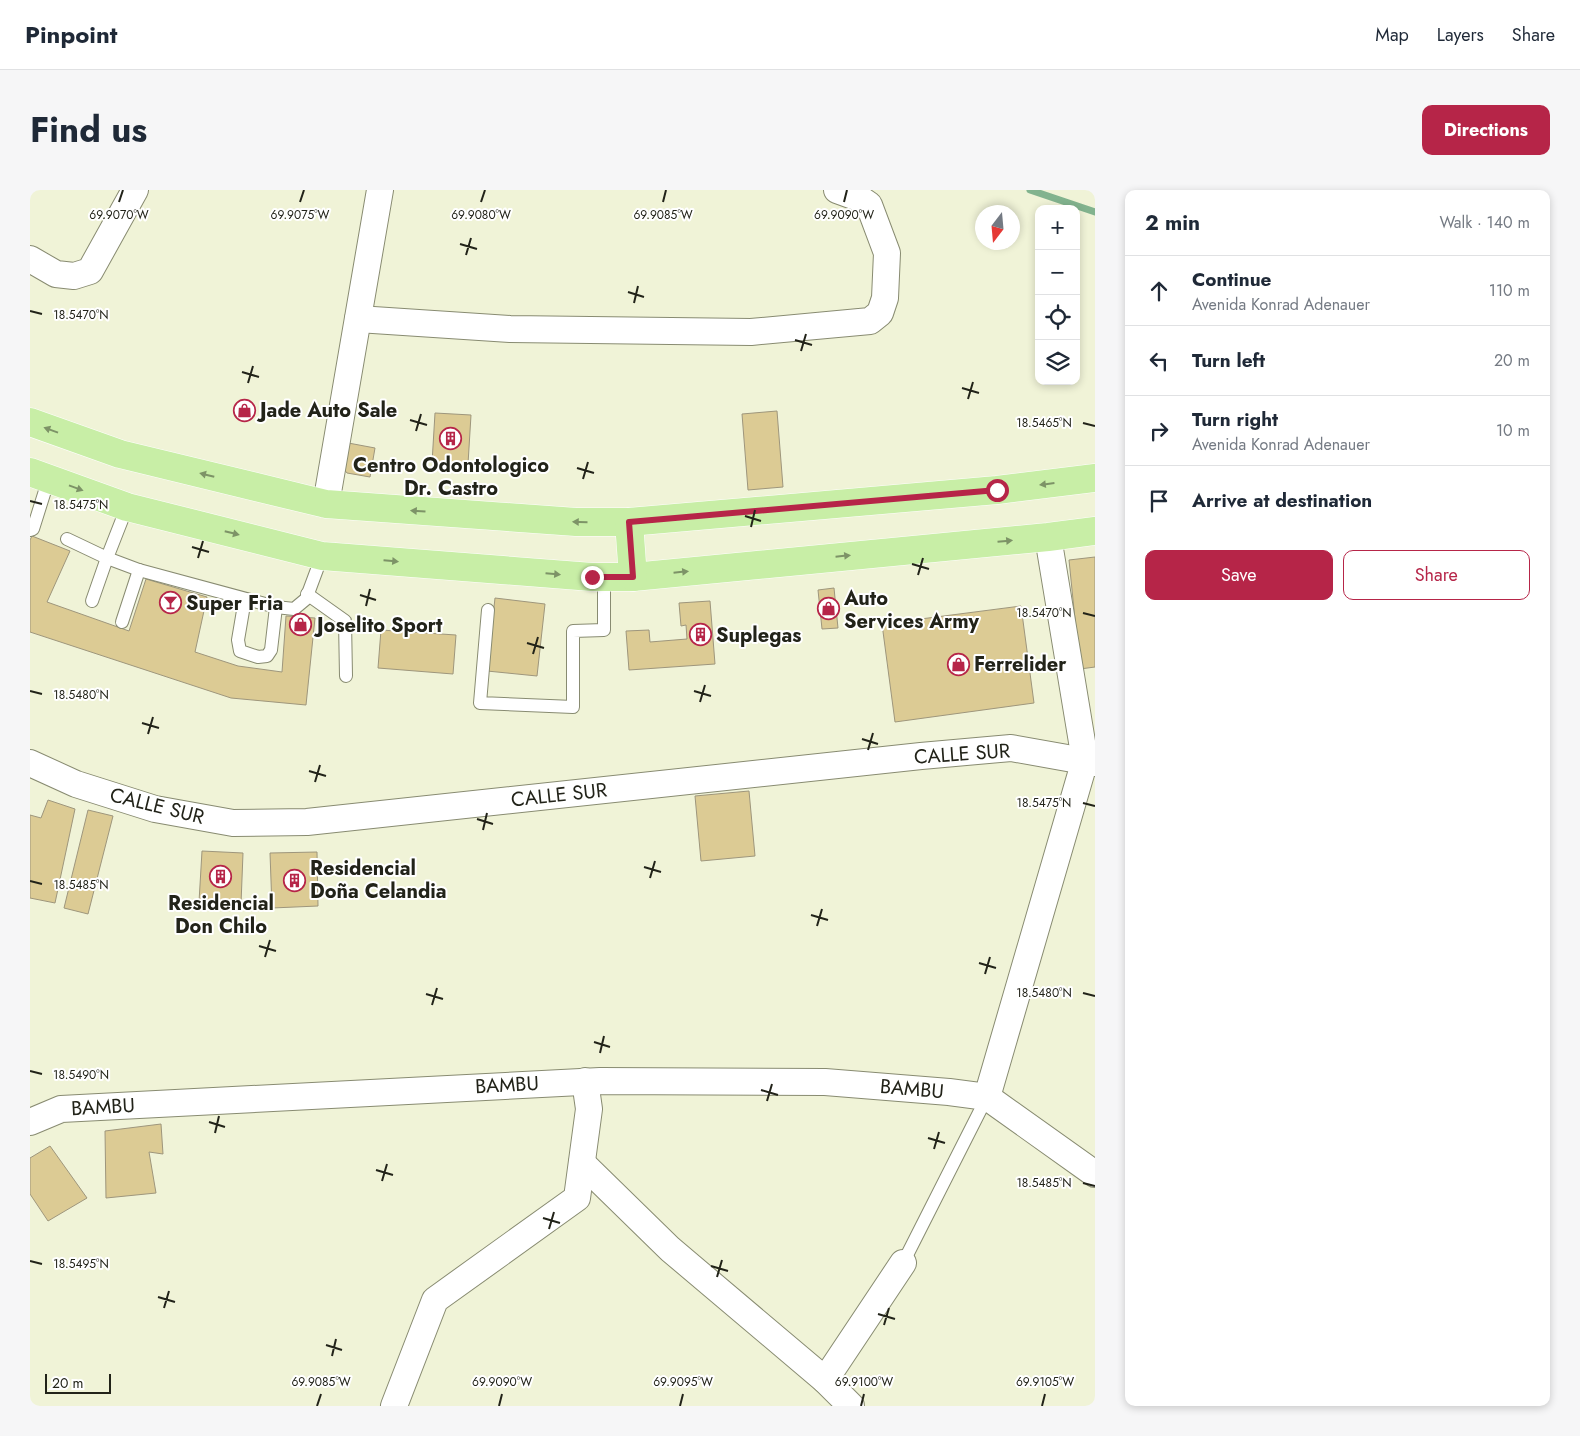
<!DOCTYPE html>
<meta charset="utf-8">
<style>
:root{--surface:#fff;--page:#f6f6f7;--text:#1f2937;--muted:#747a83;--line:#e0e1e3;--accent:#b62548}
body{margin:0;font-family:Jost,sans-serif;background:var(--page);color:var(--text)}
.controls{position:absolute;right:15px;top:15px;display:grid;overflow:hidden;border-radius:10px;box-shadow:0 2px 8px #0003}
.controls button{width:45px;height:45px;display:grid;place-items:center;padding:0;border:0;border-bottom:1px solid var(--line);background:var(--surface);color:var(--text);font:25px sans-serif}
.compass{position:absolute;left:945px;top:15px;width:45px;height:45px;border-radius:50%;background:var(--surface);box-shadow:0 2px 8px #0003;rotate:196deg}
.scale{position:absolute;left:15px;bottom:12px;width:66px;box-sizing:border-box;padding-left:5px;border:2px solid #222319;border-top:0;font-size:14px;line-height:18px;white-space:nowrap;color:#222319;-webkit-text-stroke:4px #fff;paint-order:stroke}
.stop{position:absolute;width:15px;height:15px;margin:-11px;border:4px solid #b62548;border-radius:50%;background:#fff}
.stop.end{background:#b62548;border-color:#fff;box-shadow:0 1px 5px #0008}
.list{margin:0;padding:0;list-style:none}
h2{display:flex;justify-content:space-between;align-items:center;height:65px;margin:0;padding:0 20px;font-size:21px}
h2 small{font-size:16px;font-weight:400;color:var(--muted)}
.list li{display:grid;grid-template-columns:32px 1fr auto;gap:15px;align-items:center;box-sizing:border-box;height:70px;padding:0 20px;border-top:1px solid var(--line)}
.list b{display:block;font-size:19px;white-space:nowrap}
.list p{margin:0;font-size:16px;white-space:nowrap;color:var(--muted)}
.list em{font-size:16px;font-style:normal;color:var(--muted)}
.actions{display:flex;gap:10px;padding:15px 20px}
.actions a{flex:1;padding:11px 0;border:1px solid var(--accent);border-radius:10px;text-align:center;font-size:18px;color:var(--accent)}
.actions .main{background:var(--accent);color:#fff}
.icon{flex:none;width:28px;height:28px;fill:none;stroke:currentColor;stroke-width:2;stroke-linecap:round;stroke-linejoin:round}
.map{position:relative;flex:none;width:1065px;height:1216px;overflow:hidden;border-radius:10px}
header{display:flex;align-items:center;gap:30px;box-sizing:border-box;height:70px;padding:0 25px;background:var(--surface);border-bottom:1px solid var(--line)}
header strong{font-size:24px}
nav{display:flex;gap:28px;margin-inline-start:auto;font-size:18px}
.intro{display:flex;align-items:center;justify-content:space-between;box-sizing:border-box;height:120px;padding:0 30px}
h1{margin:0;font-size:35px}
.button{padding:12px 22px;border-radius:10px;background:var(--accent);color:#fff;font-size:18px;font-weight:700}
main{display:flex;gap:30px;padding:0 30px}
aside{flex:1;background:var(--surface);border-radius:10px;box-shadow:0 2px 8px #0003}
.map>svg:first-child{display:block}
</style>
<header>
<strong>Pinpoint</strong>
<nav><a>Map</a><a>Layers</a><a>Share</a></nav>
</header>
<div class="intro"><h1>Find us</h1><a class="button">Directions</a></div>
<main>
<div class="map">
<svg width="1065" height="1216" viewBox="0 0 1065 1216">
<rect width="100%" height="100%" fill="#f0f3d7"/>
<g fill="none" stroke-linecap="round" stroke-linejoin="round">
<polyline stroke="#82b38e" stroke-width="7" points="1000,0 1065,22"/>
</g>
<g fill="#dccb94" stroke="#9e967c">
<polygon points="747,221 753,297 718,300 712,224"/>
<polygon points="405,223 441,225 438,274 402,273"/>
<polygon points="313,252 345,258 340,287 317,283 309,273"/>
<polygon points="2,346 40,361 17,412 99,441 116,389 177,407 165,462 208,476 252,482 256,426 285,428 276,515 201,508 0,442 0,350"/>
<polygon points="1065,367 1065,477 1050,479 1039,370"/>
<polygon points="804,398 808,438 792,439 788,400"/>
<polygon points="465,408 515,414 507,486 457,481"/>
<polygon points="680,411 685,474 599,480 596,441 619,440 620,452 657,449 656,435 651,436 649,413"/>
<polygon points="991,416 1004,513 865,532 852,434"/>
<polygon points="351,440 426,445 423,484 348,478"/>
<polygon points="719,601 725,666 671,671 665,606"/>
<polygon points="18,610 45,619 25,713 0,708 0,625 11,628"/>
<polygon points="58,620 83,626 58,724 34,718"/>
<polygon points="172,661 213,663 211,714 169,712"/>
<polygon points="287,662 288,716 242,718 240,663"/>
<polygon points="131,934 133,964 119,962 126,1003 76,1008 75,941"/>
<polygon points="20,956 57,1008 18,1031 0,1004 0,968"/>
</g>
<g fill="none" stroke-linecap="round" stroke-linejoin="round">
<defs>
<g id="lane">
<polyline points="97,317 77,368 109,380 246,417 264,419 276,409 292,366"/>
<polyline points="0,340 3,339 19,288"/>
<polyline points="37,349 77,368 62,411"/>
<polyline points="277,404 315,431 316,486"/>
<polyline points="215,409 208,450 210,461 228,467 237,466 241,460 246,417"/>
<polyline points="458,420 450,513 543,517 543,441 574,440 574,387"/>
<polyline points="92,432 109,380"/>
<polyline points="873,1073 957,907"/>
</g>
<g id="street">
<polyline points="0,69 26,84 44,86 60,81 105,0"/>
<polyline points="328,129 480,139 721,142 840,131 850,123 855,108 857,63 839,15 829,8 807,0"/>
<polyline points="296,314 350,0"/>
<polyline points="0,573 46,594 125,619 203,633 277,632 891,566 981,558 1065,573"/>
<polyline points="957,907 1055,570 1018,347"/>
<polyline points="0,932 31,919 570,891 795,892 919,902 957,907 1065,984"/>
<polyline points="552,973 640,1059 795,1190 873,1073"/>
<polyline points="795,1190 821,1216"/>
<polyline points="364,1216 405,1110 547,1008 559,919 555,891"/>
</g>
<g id="primary">
<polyline points="0,232 90,264 296,314 546,332 599,332 967,300 1065,288"/>
<polyline points="0,282 97,317 292,366 562,387 603,387 1018,347 1065,341"/>
<polyline points="599,332 603,387"/>
</g>
</defs>
<use href="#lane" stroke="#888b71" stroke-width="14"/>
<use href="#street" stroke="#888b71" stroke-width="28"/>
<use href="#primary" stroke="#fff" stroke-width="29"/>
<use href="#lane" stroke="#fff" stroke-width="12"/>
<use href="#street" stroke="#fff" stroke-width="26"/>
<use href="#primary" stroke="#c8eea6" stroke-width="28"/>
</g>
<defs><path id="oneway-solid" d="M-6-.8H1V-3.2L6.5 0L1 3.2V.8H-6Z" transform="scale(1.25)"/></defs>
<g fill="#7d9367">
<use href="#oneway-solid" transform="translate(21 240) rotate(-160)"/>
<use href="#oneway-solid" transform="translate(177 285) rotate(-166)"/>
<use href="#oneway-solid" transform="translate(1017 294) rotate(173)"/>
<use href="#oneway-solid" transform="translate(46 298) rotate(20)"/>
<use href="#oneway-solid" transform="translate(388 321) rotate(-176)"/>
<use href="#oneway-solid" transform="translate(550 332) rotate(-179)"/>
<use href="#oneway-solid" transform="translate(202 343) rotate(14)"/>
<use href="#oneway-solid" transform="translate(975 351) rotate(-5)"/>
<use href="#oneway-solid" transform="translate(813 366) rotate(-6)"/>
<use href="#oneway-solid" transform="translate(361 371) rotate(5)"/>
<use href="#oneway-solid" transform="translate(651 382) rotate(-6)"/>
<use href="#oneway-solid" transform="translate(523 384) rotate(5)"/>
</g>
<g fill="none" stroke-linecap="round" stroke-linejoin="round">
<polyline stroke="#b62548" stroke-width="6" points="562,387 603,387 599,332 967,300"/>
</g>
<path fill="none" stroke="#222319" stroke-width="2" d="M 89,12 L 93,0M 270,12 L 274,0M 451,12 L 455,0M 633,12 L 636,0M 814,12 L 817,0M 430,54 L 447,59M 436,65 L 441,48M 598,102 L 614,107M 604,113 L 608,96M 0,121 L 12,124M 765,150 L 782,155M 771,161 L 776,144M 212,182 L 229,187M 218,193 L 223,176M 932,198 L 949,203M 938,209 L 943,192M 380,230 L 397,235M 1053,233 L 1065,236M 386,241 L 391,224M 547,278 L 564,283M 553,289 L 558,272M 0,311 L 12,314M 715,326 L 731,331M 721,337 L 725,320M 162,357 L 179,362M 168,368 L 173,351M 882,374 L 899,379M 888,385 L 893,368M 330,405 L 346,410M 336,416 L 340,399M 1053,423 L 1065,426M 497,453 L 514,458M 503,464 L 508,447M 0,501 L 12,504M 664,501 L 681,506M 670,512 L 675,495M 112,533 L 129,538M 118,544 L 123,527M 832,549 L 848,554M 838,560 L 843,543M 279,581 L 296,586M 285,592 L 290,575M 1053,613 L 1065,616M 447,629 L 463,634M 453,640 L 457,623M 614,677 L 631,682M 620,688 L 625,671M 0,691 L 12,694M 781,725 L 798,730M 787,736 L 792,719M 229,756 L 246,761M 235,767 L 240,750M 949,773 L 966,778M 955,784 L 960,767M 1053,803 L 1065,806M 396,804 L 413,809M 402,815 L 407,798M 564,852 L 580,857M 570,863 L 574,846M 0,881 L 12,884M 731,900 L 748,905M 737,911 L 742,894M 179,932 L 195,937M 185,943 L 189,926M 898,948 L 915,953M 904,959 L 909,942M 346,980 L 363,985M 352,991 L 357,974M 1053,993 L 1065,996M 513,1028 L 530,1033M 519,1039 L 524,1022M 0,1071 L 12,1074M 681,1076 L 698,1081M 687,1087 L 692,1070M 128,1107 L 145,1112M 134,1118 L 139,1101M 848,1124 L 865,1129M 854,1135 L 859,1118M 296,1155 L 312,1160M 302,1166 L 306,1149M 287,1216 L 291,1204M 469,1216 L 472,1204M 650,1216 L 653,1204M 831,1216 L 834,1204M 1012,1216 L 1015,1204"/>
<defs>
<symbol id="shop-ring" viewBox="-11 -11 22 22"><circle r="9.5" fill="#fff" stroke="#b62548" stroke-width="1.5"/><path d="M-5-2.5h2.3a2.7 3.5 0 0 1 5.4 0H5L5.5 6h-11ZM-1.5-2.5h3a1.5 2.3 0 0 0-3 0Z" fill="#b62548"/></symbol>
<symbol id="building-ring" viewBox="-11 -11 22 22"><circle r="9.5" fill="#fff" stroke="#b62548" stroke-width="1.5"/><path d="M-4-6H4V6H1V3H-1V6H-4ZM-2.5-4.3h1.7v1.8h-1.7ZM.8-4.3h1.7v1.8H.8ZM-2.5-1h1.7V.8h-1.7ZM.8-1h1.7V.8H.8Z" fill="#b62548"/></symbol>
<symbol id="bar-ring" viewBox="-11 -11 22 22"><circle r="9.5" fill="#fff" stroke="#b62548" stroke-width="1.5"/><path d="M-6-5H6L.8 .8V4.5H3.5V6h-7V4.5H-.8V.8Z" fill="#b62548"/></symbol>
</defs>
<g fill-rule="evenodd">
<use href="#shop-ring" x="202" y="208" width="25" height="25"/>
<use href="#building-ring" x="408" y="236" width="25" height="25"/>
<use href="#bar-ring" x="128" y="400" width="25" height="25"/>
<use href="#shop-ring" x="786" y="406" width="25" height="25"/>
<use href="#shop-ring" x="258" y="422" width="25" height="25"/>
<use href="#building-ring" x="658" y="432" width="25" height="25"/>
<use href="#shop-ring" x="916" y="462" width="25" height="25"/>
<use href="#building-ring" x="178" y="674" width="25" height="25"/>
<use href="#building-ring" x="252" y="678" width="25" height="25"/>
</g>
<g text-anchor="middle" dominant-baseline="central" stroke-width="4" stroke-linejoin="round" paint-order="stroke">
<g font-size="20" font-weight="bold" fill="#222319" stroke="#fff" text-anchor="start">
<text x="230" y="220">Jade Auto Sale</text>
<text x="421" y="275" text-anchor="middle">Centro Odontologico<tspan x="421" dy="23">Dr. Castro</tspan></text>
<text x="814" y="408">Auto<tspan x="814" dy="23">Services Army</tspan></text>
<text x="156" y="413">Super Fria</text>
<text x="287" y="435">Joselito Sport</text>
<text x="686" y="445">Suplegas</text>
<text x="944" y="474">Ferrelider</text>
<text x="280" y="678">Residencial<tspan x="280" dy="23">Doña Celandia</tspan></text>
<text x="191" y="713" text-anchor="middle">Residencial<tspan x="191" dy="23">Don Chilo</tspan></text>
</g>
<g font-size="20" fill="#222319" stroke="#fff">
<text transform="translate(932 564) rotate(-4)">CALLE SUR</text>
<text transform="translate(529 605) rotate(-6)">CALLE SUR</text>
<text transform="translate(127 616) rotate(14)">CALLE SUR</text>
<text transform="translate(477 895) rotate(-3)">BAMBU</text>
<text transform="translate(882 899) rotate(5)">BAMBU</text>
<text transform="translate(73 917) rotate(-3)">BAMBU</text>
</g>
</g>
<g font-size="12" text-anchor="middle" fill="#222319" stroke="#fff" stroke-width="4" stroke-linejoin="round" paint-order="stroke">
<text x="89" y="29">69.9070°W</text>
<text x="270" y="29">69.9075°W</text>
<text x="451" y="29">69.9080°W</text>
<text x="633" y="29">69.9085°W</text>
<text x="814" y="29">69.9090°W</text>
<text x="51" y="129">18.5470°N</text>
<text x="1014" y="237">18.5465°N</text>
<text x="51" y="319">18.5475°N</text>
<text x="1014" y="427">18.5470°N</text>
<text x="51" y="509">18.5480°N</text>
<text x="1014" y="617">18.5475°N</text>
<text x="51" y="699">18.5485°N</text>
<text x="1014" y="807">18.5480°N</text>
<text x="51" y="889">18.5490°N</text>
<text x="1014" y="997">18.5485°N</text>
<text x="51" y="1078">18.5495°N</text>
<text x="291" y="1196">69.9085°W</text>
<text x="472" y="1196">69.9090°W</text>
<text x="653" y="1196">69.9095°W</text>
<text x="834" y="1196">69.9100°W</text>
<text x="1015" y="1196">69.9105°W</text>
</g>
</svg>
<div class="controls">
<button>+</button>
<button>−</button>
<button><svg class="icon" aria-label="locate" viewBox="0 0 24 24"><circle cx="12" cy="12" r="6"/><path d="M12 2v4M12 18v4M2 12h4M18 12h4"/></svg></button>
<button><svg class="icon" aria-label="layers" viewBox="0 0 24 24"><path d="M12 4l9 5-9 5-9-5zM3 14l9 5 9-5"/></svg></button>
</div>
<svg class="compass" viewBox="-18 -18 36 36"><path d="M0-13l5 13h-10z" fill="#e53935"/><path d="M0 13l5-13h-10z" fill="#747a83"/></svg>
<div class="scale">20 m</div>
<div class="stop" style="left:967px;top:300px"></div>
<div class="stop end" style="left:562px;top:387px"></div>
</div>
<aside>
<h2>2 min<small>Walk · 140 m</small></h2>
<ul class="list">
<li><svg class="icon" aria-label="ahead" viewBox="0 0 24 24"><path d="M12 20V5M6 11l6-6 6 6"/></svg><div><b>Continue</b><p>Avenida Konrad Adenauer</p></div><em>110 m</em></li>
<li><svg class="icon" aria-label="left" viewBox="0 0 24 24"><path d="M17 20v-9H6M10 6l-5 5 5 5"/></svg><div><b>Turn left</b></div><em>20 m</em></li>
<li><svg class="icon" aria-label="right" viewBox="0 0 24 24"><path d="M7 20v-9h11M14 6l5 5-5 5"/></svg><div><b>Turn right</b><p>Avenida Konrad Adenauer</p></div><em>10 m</em></li>
<li><svg class="icon" aria-label="arrive" viewBox="0 0 24 24"><path d="M6 21V4h12l-3 4 3 4H6"/></svg><div><b>Arrive at destination</b></div></li>
</ul>
<div class="actions"><a class="main">Save</a><a>Share</a></div>
</aside>
</main>
